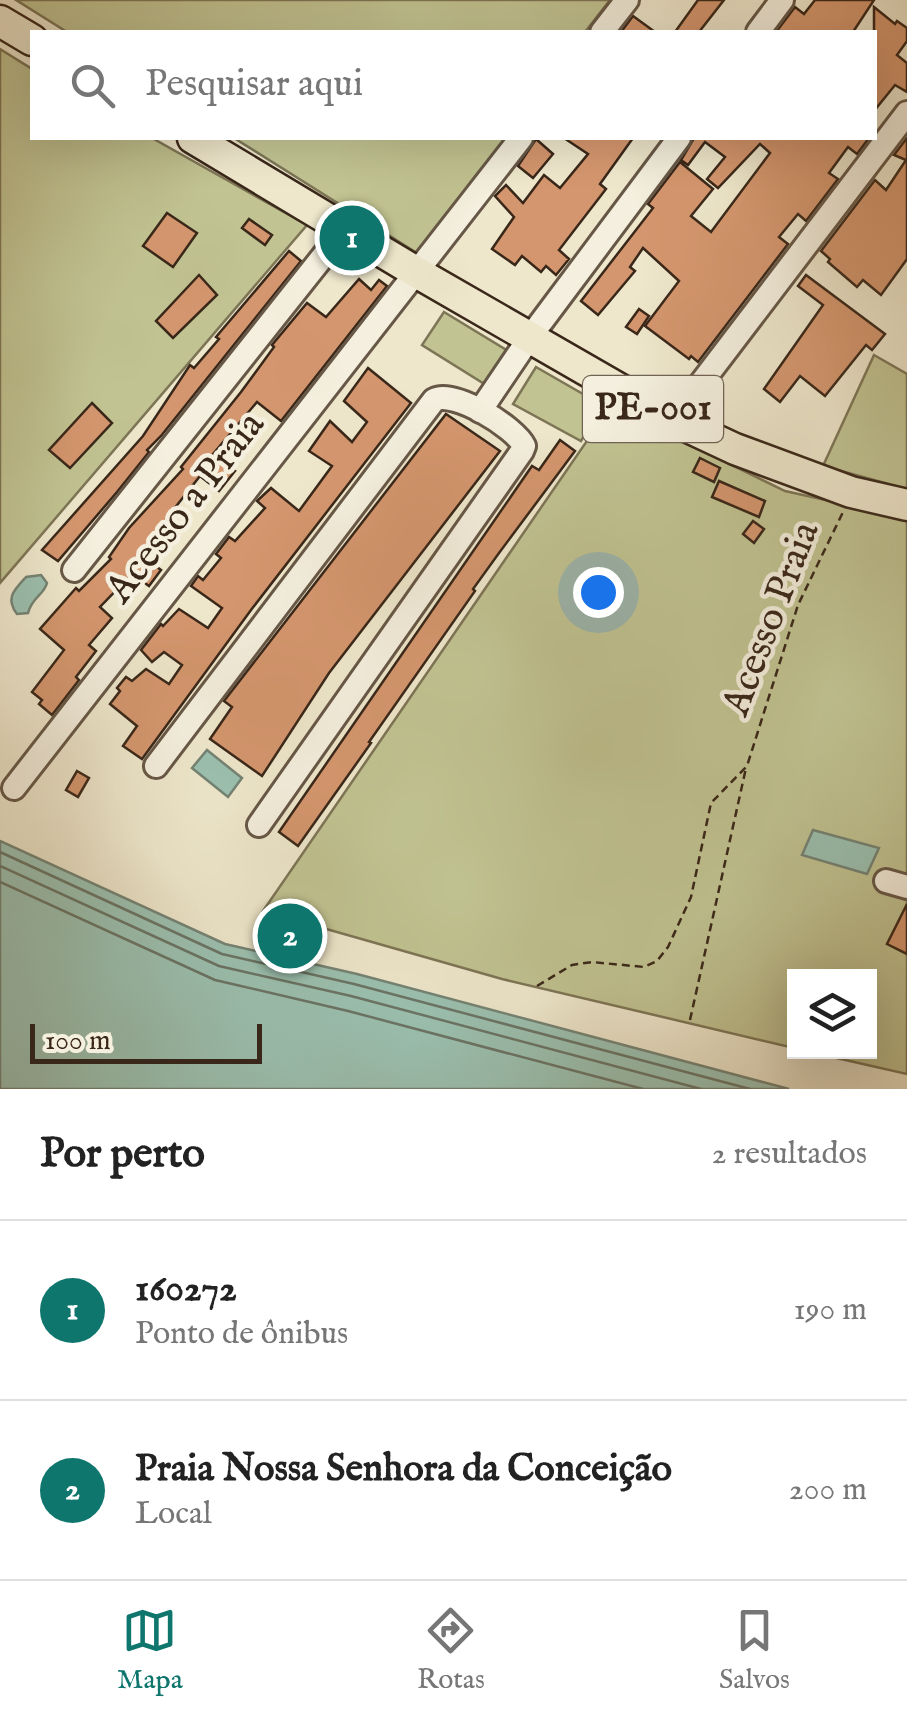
<!DOCTYPE html>
<html lang="pt">
<meta charset="utf-8">
<style>
:root{--surface:#fff;--page:#f6f6f6;--text:#222;--muted:#767676;--line:#e0e0e0;--accent:#0f766e}
body{margin:0;font-family:"IM FELL English",serif;background:var(--page);color:var(--text)}
.controls{position:absolute;right:30px;bottom:30px;display:grid;overflow:hidden;border-radius:0px;box-shadow:0 10px 40px #0002}
.controls button{width:90px;height:90px;display:grid;place-items:center;padding:0;border:0;border-bottom:2px solid var(--line);background:var(--surface);color:var(--text);font:50px sans-serif}
.scale{position:absolute;left:30px;bottom:25px;width:232px;box-sizing:border-box;padding-left:10px;border:5px solid #392719;border-top:0;font-size:28px;line-height:35px;white-space:nowrap;color:#392719;-webkit-text-stroke:8px #f4efde;paint-order:stroke}
.you{position:absolute;left:598px;top:592px;width:35px;height:35px;margin:-25px;border:8px solid #fff;border-radius:50%;background:#1a73e8;box-shadow:0 0 0 15px #1a73e833}
.badge{display:grid;place-items:center;width:65px;height:65px;border-radius:50%;background:var(--accent);color:#fff;font-size:32px;font-weight:700}
.pin{position:absolute;translate:-50% -50%;border:5px solid #fff;box-shadow:0 2px 10px #0006}
.list{margin:0;padding:0;list-style:none}
h2{display:flex;justify-content:space-between;align-items:center;height:130px;margin:0;padding:0 40px;font-size:42px}
h2 small{font-size:32px;font-weight:400;color:var(--muted)}
.list li{display:grid;grid-template-columns:65px 1fr auto;gap:30px;align-items:center;box-sizing:border-box;height:180px;padding:0 40px;border-top:2px solid var(--line)}
.list b{display:block;font-size:38px;white-space:nowrap}
.list p{margin:0;font-size:32px;white-space:nowrap;color:var(--muted)}
.list em{font-size:32px;font-style:normal;color:var(--muted)}
.icon{flex:none;width:55px;height:55px;fill:none;stroke:currentColor;stroke-width:2;stroke-linecap:round;stroke-linejoin:round}
.map{position:relative;flex:none;width:907px;height:1089px;overflow:hidden}
.search{position:absolute;background:var(--surface);box-shadow:0 10px 40px #0002;left:30px;right:30px;top:30px;height:110px;display:flex;align-items:center;gap:25px;box-sizing:border-box;padding:0 35px;border-radius:0px;color:var(--muted);font-size:38px}
.sheet{height:490px;background:var(--surface)}
nav{display:flex;justify-content:space-around;align-items:center;box-sizing:border-box;height:140px;border-top:2px solid var(--line);background:var(--surface);font-size:28px;color:var(--muted)}
nav a{display:grid;justify-items:center;gap:5px}
nav .on{color:var(--accent)}
.map>svg:first-child{display:block}
</style>
<div class="map">
<svg width="907" height="1089" viewBox="0 0 907 1089">
<rect width="100%" height="100%" fill="#eee7cc"/>
<filter id="stains"><feTurbulence type="fractalNoise" baseFrequency=".002" numOctaves="4"/><feColorMatrix values="0 0 0 0 .2 0 0 0 0 .09 0 0 0 0 .02 0 0 0 .5 -.17"/></filter>
<radialGradient id="worn" r=".72"><stop offset=".6" stop-color="#630" stop-opacity="0"/><stop offset="1" stop-color="#630" stop-opacity=".3"/></radialGradient>
<g fill="#c1c392" stroke="#7d7556" stroke-width="2.5">
<polygon points="16,0 610,0 585,32 67,32"/>
<polygon points="0,49 32,69 32,138 152,138 307,225 0,583"/>
<polygon points="234,138 505,138 417,253"/>
<polygon points="444,312 508,351 486,385 422,345"/>
<polygon points="874,355 907,374 907,489 823,466"/>
<polygon points="536,367 602,405 581,441 513,404"/>
<polygon points="611,406 785,491 907,518 907,1074 810,1052 870,1052 870,976 794,976 794,1048 502,979 263,911"/>
</g>
<g fill="#9bc1b1" stroke="#748374" stroke-width="2.5">
<path d="M 41,575 L 47,583 C 44,595 32,597 28,613 L 17,614 C 5,598 14,590 26,577 Z"/>
<polygon points="207,750 242,778 228,797 192,768"/>
<polygon points="813,830 879,848 867,874 802,855"/>
<polygon points="0,841 225,944 357,974 789,1089 0,1089"/>
</g>
<g fill="none" stroke-linecap="round" stroke-linejoin="round">
<g stroke="#6a7465" stroke-width="2.5">
<polyline points="0,852 222,954 354,984 750,1089"/>
<polyline points="0,866 219,966 351,996 701,1089"/>
<polyline points="0,882 215,980 348,1011 643,1089"/>
</g>
</g>
<g fill="#d4966e" stroke="#392719" stroke-width="2.5">
<polygon points="698,0 724,0 699,32 675,32"/>
<polygon points="815,0 874,0 853,32 776,32 795,7 804,14"/>
<polygon points="874,7 895,24 897,21 907,28 907,41 897,55 907,63 907,92 895,85 874,111"/>
<polygon points="633,16 655,32 621,32"/>
<polygon points="564,138 633,138 600,184 606,189 559,250 569,259 556,275 546,266 541,272 522,256 515,265 492,249 514,217 495,196 506,185 523,203 544,175 560,188 588,154"/>
<polygon points="694,138 869,138 857,154 848,147 829,173 838,179 806,221 798,214 779,237 788,244 698,362 691,356 689,359 645,326 679,281 643,248 630,267 635,271 598,315 581,301 653,208 648,204 680,162 713,189 691,216 711,232 770,153 760,144 718,188 707,179 725,157 705,142 688,165 681,160"/>
<polygon points="907,138 907,259 881,295 863,280 857,287 828,262 830,259 821,251 875,180 886,190 906,160 894,155"/>
<polygon points="536,139 553,154 533,178 518,166"/>
<polygon points="167,213 197,233 173,267 143,246"/>
<polygon points="249,219 272,235 265,245 242,228"/>
<polygon points="289,251 301,261 161,436 147,450 149,452 117,492 58,561 42,550 143,436 190,365 194,368 219,339 216,337"/>
<polygon points="199,275 217,295 173,338 156,321"/>
<polygon points="806,275 885,334 872,350 866,345 825,396 800,376 780,402 764,389 823,305 798,286"/>
<polygon points="359,279 371,290 379,280 387,286 281,421 257,402 213,454 235,471 219,491 200,476 170,514 174,519 140,554 161,570 149,586 132,574 100,607 112,618 89,645 96,651 76,677 79,680 52,715 39,704 42,700 32,692 64,650 40,629 76,588 79,591 111,559 109,557 129,528 183,469 181,467 241,392 274,347 272,345 307,303 326,317"/>
<polygon points="639,309 649,316 637,334 626,327"/>
<polygon points="368,368 411,403 251,610 142,759 123,746 137,726 110,704 120,691 117,688 126,677 132,681 146,669 169,684 182,665 164,652 152,662 141,650 161,624 163,626 179,609 208,628 222,608 191,586 198,576 203,580 221,558 216,554 229,537 235,541 265,508 257,501 271,488 299,511 332,466 309,451 330,421 352,442 367,422 344,401"/>
<polygon points="92,403 112,423 70,468 49,450"/>
<polygon points="446,414 500,451 329,673 262,776 210,739 232,707 224,701"/>
<polygon points="560,440 575,451 499,553 473,589 475,591 369,742 371,743 298,846 279,832 532,466 539,470"/>
<polygon points="700,458 720,468 714,482 693,472"/>
<polygon points="719,481 765,501 759,517 712,497"/>
<polygon points="753,521 764,529 754,543 743,534"/>
<polygon points="77,771 89,778 78,797 66,790"/>
<polygon points="907,904 907,954 887,944"/>
</g>
<g fill="none" stroke-linecap="round" stroke-linejoin="round">
<defs>
<g id="minor">
<polyline points="602,32 627,0"/>
<polyline points="758,32 782,0"/>
<polyline points="480,411 530,337 679,138"/>
<polyline points="673,420 907,113"/>
<polyline points="74,570 344,230"/>
<path d="M 156,766 L 434,400 C 453,389 515,427 524,446 L 522,451 L 259,825"/>
<polyline points="14,788 521,138"/>
<polyline points="886,881 907,887"/>
</g>
<g id="major">
<polyline points="0,21 32,40"/>
<polyline points="193,138 416,272 673,420 735,449 851,492 907,505"/>
</g>
</defs>
<use href="#minor" stroke="#665746" stroke-width="28"/>
<use href="#major" stroke="#392719" stroke-width="35"/>
<g stroke="#392719" stroke-width="2.5" stroke-dasharray="8 5" stroke-linecap="butt">
<polyline points="537,986 572,965 592,962 644,967 657,961 668,947 691,897 711,803 747,766 798,605 843,512"/>
<polyline points="690,1020 746,768"/>
</g>
<use href="#minor" stroke="#f4efde" stroke-width="22"/>
<use href="#major" stroke="#eee7cc" stroke-width="30"/>
</g>
<g text-anchor="middle" dominant-baseline="central" stroke-width="9" stroke-linejoin="round" paint-order="stroke">
<rect fill="#f4efde" stroke="#716354" stroke-width="2.5" x="583" y="376" width="140" height="66" rx="8"/>
<g font-size="38" font-weight="bold" fill="#392719">
<text x="653" y="409">PE-001</text>
</g>
<g font-size="40" fill="#392719" stroke="#f4efde">
<text transform="translate(186 508) rotate(-52)">Acesso a Praia</text>
<text transform="translate(772 619) rotate(-69)">Acesso Praia</text>
</g>
</g>
<rect width="100%" height="100%" filter="url(#stains)"/>
<rect width="100%" height="100%" fill="url(#worn)"/>
</svg>
<div class="controls">
<button><svg class="icon" aria-label="layers" viewBox="0 0 24 24"><path d="M12 4l9 5-9 5-9-5zM3 14l9 5 9-5"/></svg></button>
</div>
<div class="scale">100 m</div>
<div class="you"></div>
<div class="pin badge" style="left:352px;top:238px">1</div>
<div class="pin badge" style="left:290px;top:936px">2</div>
<div class="search"><svg class="icon" aria-label="search" viewBox="0 0 24 24"><circle cx="10" cy="10" r="6"/><path d="M15 15l6 6"/></svg>Pesquisar aqui</div>
</div>
<section class="sheet">
<h2>Por perto<small>2 resultados</small></h2>
<ul class="list">
<li><span class="badge">1</span><div><b>160272</b><p>Ponto de ônibus</p></div><em>190 m</em></li>
<li><span class="badge">2</span><div><b>Praia Nossa Senhora da Conceição</b><p>Local</p></div><em>200 m</em></li>
</ul>
</section>
<nav>
<a class="on"><svg class="icon" aria-label="map" viewBox="0 0 24 24"><path d="M3 6l6-2 6 2 6-2v14l-6 2-6-2-6 2zM9 4v14M15 6v14"/></svg>Mapa</a>
<a><svg class="icon" aria-label="directions" viewBox="0 0 24 24"><path d="M12 3l9 9-9 9-9-9zM9 14v-3h6M13 9l2 2-2 2"/></svg>Rotas</a>
<a><svg class="icon" aria-label="saved" viewBox="0 0 24 24"><path d="M7 4h10v16l-5-4-5 4z"/></svg>Salvos</a>
</nav>
